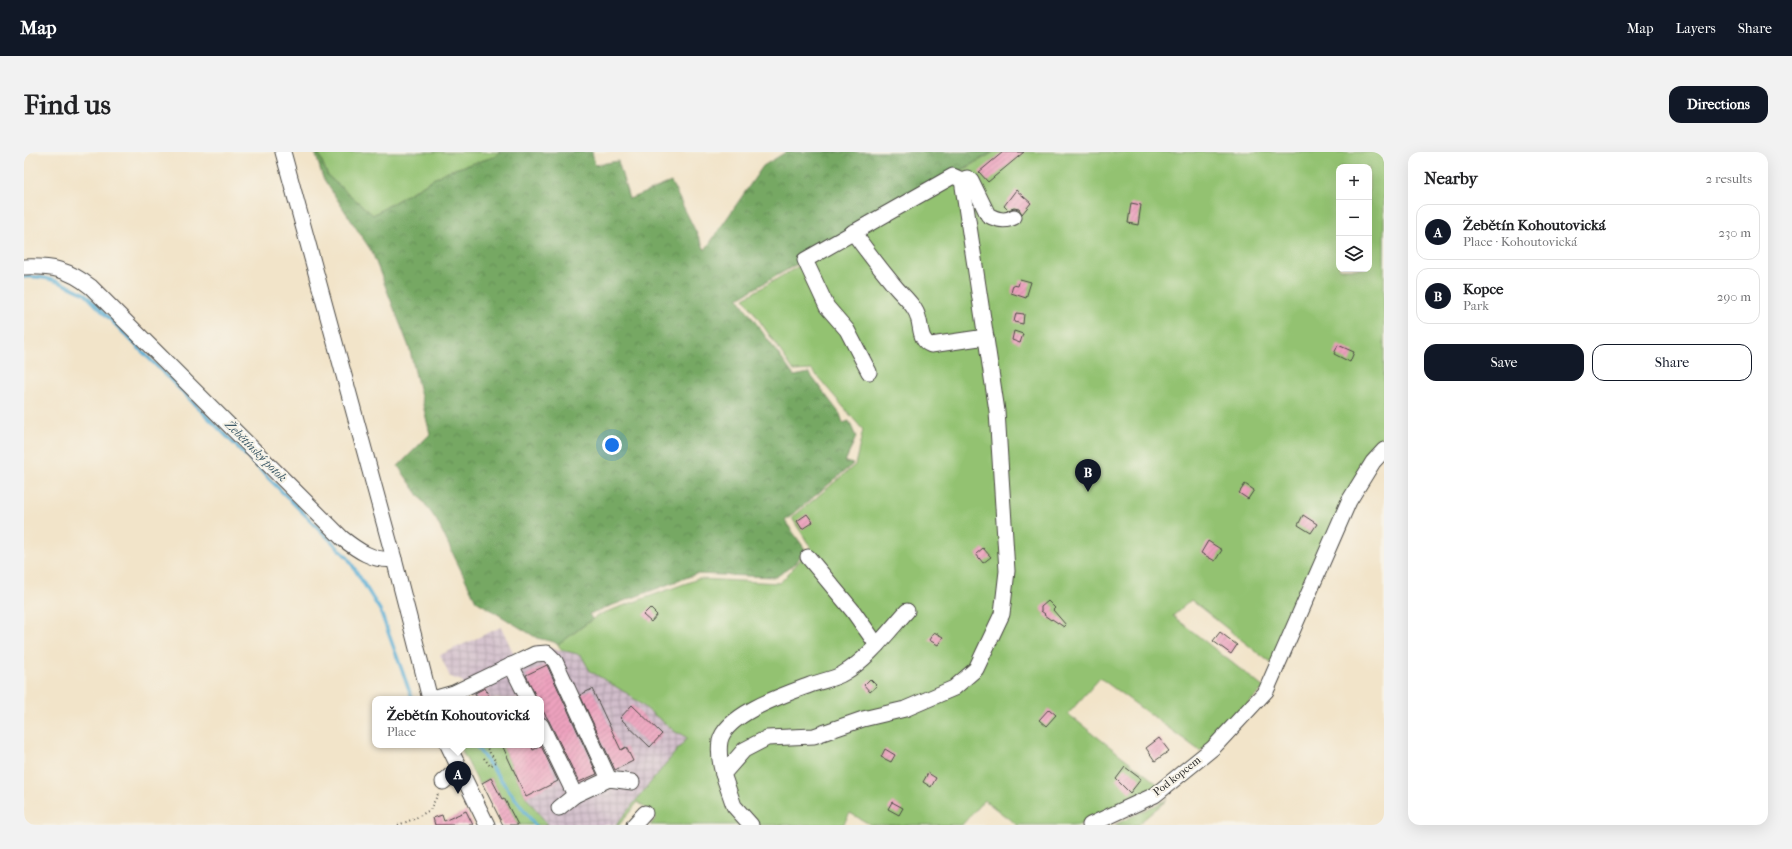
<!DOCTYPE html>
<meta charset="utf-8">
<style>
:root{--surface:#fff;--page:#f2f2f2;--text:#202124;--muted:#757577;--line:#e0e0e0;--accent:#111827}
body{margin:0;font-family:"IM FELL French Canon",serif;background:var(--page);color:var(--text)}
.controls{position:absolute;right:12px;top:12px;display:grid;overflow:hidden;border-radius:8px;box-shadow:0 4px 16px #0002}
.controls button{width:36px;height:36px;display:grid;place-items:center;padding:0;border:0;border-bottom:1px solid var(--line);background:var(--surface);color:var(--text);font:20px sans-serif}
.you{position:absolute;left:588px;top:293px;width:14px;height:14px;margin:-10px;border:3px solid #fff;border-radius:50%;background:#1a73e8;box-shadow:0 0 0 6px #1a73e833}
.badge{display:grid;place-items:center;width:26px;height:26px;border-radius:50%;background:var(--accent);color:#fff;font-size:13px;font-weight:700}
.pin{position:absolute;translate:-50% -33px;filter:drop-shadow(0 1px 2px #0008)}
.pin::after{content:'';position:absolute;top:21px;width:14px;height:12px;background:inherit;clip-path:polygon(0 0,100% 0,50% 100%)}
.popup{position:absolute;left:348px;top:544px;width:172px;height:52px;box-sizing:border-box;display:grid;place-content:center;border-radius:8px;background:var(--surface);filter:drop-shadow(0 1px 3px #0005);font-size:13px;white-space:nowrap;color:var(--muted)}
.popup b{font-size:15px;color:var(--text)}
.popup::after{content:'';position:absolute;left:50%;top:100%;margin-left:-8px;border:8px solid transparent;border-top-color:var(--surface)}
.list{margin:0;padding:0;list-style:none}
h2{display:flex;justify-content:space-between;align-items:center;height:52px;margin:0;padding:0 16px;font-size:17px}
h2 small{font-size:13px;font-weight:400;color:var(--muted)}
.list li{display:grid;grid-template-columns:26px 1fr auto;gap:12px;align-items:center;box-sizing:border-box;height:56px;margin:0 8px 8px;padding:0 8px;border:1px solid var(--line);border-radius:12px}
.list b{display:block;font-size:15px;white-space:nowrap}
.list p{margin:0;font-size:13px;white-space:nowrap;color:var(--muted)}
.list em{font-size:13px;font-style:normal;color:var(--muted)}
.actions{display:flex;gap:8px;padding:12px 16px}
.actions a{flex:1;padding:9px 0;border:1px solid var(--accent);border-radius:12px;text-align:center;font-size:14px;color:var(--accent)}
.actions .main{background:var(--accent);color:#fff}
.icon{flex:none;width:22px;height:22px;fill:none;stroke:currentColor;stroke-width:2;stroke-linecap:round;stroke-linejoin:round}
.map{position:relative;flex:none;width:1360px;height:673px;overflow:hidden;border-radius:12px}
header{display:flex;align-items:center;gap:24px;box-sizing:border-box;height:56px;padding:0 20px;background:var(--accent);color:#fff}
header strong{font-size:19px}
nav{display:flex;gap:22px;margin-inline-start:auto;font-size:14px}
.intro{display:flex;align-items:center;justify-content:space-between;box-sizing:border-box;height:96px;padding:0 24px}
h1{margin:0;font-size:28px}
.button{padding:10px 18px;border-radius:12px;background:var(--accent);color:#fff;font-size:14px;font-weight:700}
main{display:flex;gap:24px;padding:0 24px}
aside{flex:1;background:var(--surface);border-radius:12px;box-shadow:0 4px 16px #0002}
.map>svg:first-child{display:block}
</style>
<header>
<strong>Map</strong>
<nav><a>Map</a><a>Layers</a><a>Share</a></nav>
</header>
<div class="intro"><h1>Find us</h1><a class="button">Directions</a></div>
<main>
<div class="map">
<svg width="1360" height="673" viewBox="0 0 1360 673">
<defs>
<pattern id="industrial-grid" width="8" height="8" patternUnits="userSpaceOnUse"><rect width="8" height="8" fill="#d1bdcb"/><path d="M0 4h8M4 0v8" fill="none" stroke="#aa9aa5"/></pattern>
<pattern id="forest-crowns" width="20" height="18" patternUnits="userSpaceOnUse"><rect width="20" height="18" fill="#76a863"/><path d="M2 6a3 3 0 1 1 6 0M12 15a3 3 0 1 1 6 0" fill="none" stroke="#618952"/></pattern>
<pattern id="building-hatch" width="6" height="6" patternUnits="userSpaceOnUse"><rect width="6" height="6" fill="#eda2be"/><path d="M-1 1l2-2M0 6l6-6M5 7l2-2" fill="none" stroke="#c0849b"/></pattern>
</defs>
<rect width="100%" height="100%" fill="#f7f3e8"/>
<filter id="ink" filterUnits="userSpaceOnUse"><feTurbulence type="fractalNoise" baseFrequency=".025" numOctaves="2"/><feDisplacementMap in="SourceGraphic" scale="8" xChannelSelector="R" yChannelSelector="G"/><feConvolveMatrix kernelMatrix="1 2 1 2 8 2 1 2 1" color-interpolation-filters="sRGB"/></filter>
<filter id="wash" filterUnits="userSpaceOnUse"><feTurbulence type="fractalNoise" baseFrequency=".012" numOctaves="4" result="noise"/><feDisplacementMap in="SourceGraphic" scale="16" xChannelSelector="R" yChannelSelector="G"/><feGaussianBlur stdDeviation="0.9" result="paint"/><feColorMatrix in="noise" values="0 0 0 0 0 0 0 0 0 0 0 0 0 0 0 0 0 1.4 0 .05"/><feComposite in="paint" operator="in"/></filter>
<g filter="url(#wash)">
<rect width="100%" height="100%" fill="#f2e4c9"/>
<polygon fill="url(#industrial-grid)" points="477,475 491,504 514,494 557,502 566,519 604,542 653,581 658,582 663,586 592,673 524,673 502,645 478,593 517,593 517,547 448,547 438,529 426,525 416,503"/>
<g fill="#93c271" stroke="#5f764e" fill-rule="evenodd">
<polygon points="294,0 477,0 470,5 421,20 349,63 304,24"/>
<path d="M 970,0 L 1360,0 L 1360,291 L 1343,309 L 1248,512 L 1167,448 L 1149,464 L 1240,536 L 1176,599 L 1076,526 L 1044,562 L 1135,633 L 1055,673 L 993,673 L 960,648 L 938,673 L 847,673 L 826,661 L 819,673 L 626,673 L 632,666 L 614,650 L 595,673 L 592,673 L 663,586 L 658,582 L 653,581 L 604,542 L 566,519 L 557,503 L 538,498 L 534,493 L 574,463 L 674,427 L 756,431 L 787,396 L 768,366 L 831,313 L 839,278 L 788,218 L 770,219 L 720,146 ZM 1315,15 L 1345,15 L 1345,117 L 1315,117 Z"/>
<polygon points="435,593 478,593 502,645 524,673 494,673 481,647 478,647 467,626 455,632"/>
<polygon points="1144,647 1113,673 1090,673"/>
</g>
<polygon fill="url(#forest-crowns)" stroke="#506a47" points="291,0 294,0 304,24 349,63 421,20 470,5 477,0 568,0 571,13 594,9 605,47 647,30 681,98 739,14 762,0 969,0 714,146 770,224 785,221 816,262 819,271 825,269 832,285 821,310 829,312 761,369 781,397 772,411 752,425 672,422 565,462 568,467 534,493 530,490 513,486 452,449 413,369 374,314 406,282 385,195 348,100 299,26"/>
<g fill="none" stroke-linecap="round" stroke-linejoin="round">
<g stroke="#58add4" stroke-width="3.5">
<path d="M 0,125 C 23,123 41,132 61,142 L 324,406 L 356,458 L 387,543 L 390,547"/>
<polyline points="451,593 511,673"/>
</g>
</g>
<g id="blocks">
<g fill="url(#building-hatch)">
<polygon points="979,0 1000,0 964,30 955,20"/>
<polygon points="992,38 1007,51 998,62 995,57 990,56 984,58 980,54"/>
<polygon points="1107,51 1117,53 1114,73 1104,71"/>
<polygon points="996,127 1007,130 1002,146 987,141 989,133 994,134"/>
<polygon points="992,161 1000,162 999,172 990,170"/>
<polygon points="990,179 999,182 996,191 988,188"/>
<polygon points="1314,193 1330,200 1326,210 1310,202"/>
<polygon points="1221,332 1230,338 1224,347 1215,341"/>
<polygon points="783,362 789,370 778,377 773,369"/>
<polygon points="1279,363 1293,372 1287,381 1274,373"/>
<polygon points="1184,389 1198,398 1191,409 1177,401"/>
<polygon points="959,396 967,405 959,411 952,402"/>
<polygon points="1024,449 1031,456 1029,458 1042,473 1040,475 1028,467 1027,468 1020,463 1021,462 1017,459 1017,455"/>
<polygon points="626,456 633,463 627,470 619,463"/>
<polygon points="910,480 919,485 914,493 905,488"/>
<polygon points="1196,480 1213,493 1207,502 1189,489"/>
<polygon points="523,513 573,622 555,630 525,569 517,556 517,547 513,547 502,523"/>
<polygon points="846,527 853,534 846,540 840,533"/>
<polygon points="461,536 466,547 453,547 451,541"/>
<polygon points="568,537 597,598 602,595 609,609 591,618 556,543"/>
<polygon points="608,553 638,582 626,595 596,566"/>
<polygon points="1025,557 1032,563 1022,574 1015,568"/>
<polygon points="1135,586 1145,599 1131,609 1122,596"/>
<polygon points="478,593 507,593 509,598 517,594 534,629 502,645"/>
<polygon points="861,597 871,603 867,610 857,605"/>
<polygon points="1101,615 1117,627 1106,641 1092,627"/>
<polygon points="904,621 912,626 907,635 899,630"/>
<polygon points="467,626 478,647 480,646 494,673 479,673 458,631"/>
<polygon points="868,650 879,656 875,663 864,657"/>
<polygon points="442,659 449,673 411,673 409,666 418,663 420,669"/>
</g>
</g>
</g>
<g filter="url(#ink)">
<use href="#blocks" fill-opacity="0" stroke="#494743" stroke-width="1"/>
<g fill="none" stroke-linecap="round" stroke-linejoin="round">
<defs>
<g id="minor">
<polyline points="259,0 370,407 406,547"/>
<path d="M 829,80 C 842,98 855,115 869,132 C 876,141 886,149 891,158 C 899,170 893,188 907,193 L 962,185"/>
<path d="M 0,115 C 28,114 44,117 67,135 L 318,386 C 333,398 350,410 370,407"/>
<path d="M 845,220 L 823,178 L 803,155 L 781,108 L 929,24 L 938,28 L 943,26 L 947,28 L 964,63 C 973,68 981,70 990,65"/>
<polyline points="784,405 829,459 853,493"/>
<polyline points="487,513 504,547"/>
<polyline points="409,547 430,541 511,502 523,501 531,509 585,627"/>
<polyline points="517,573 551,643"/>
<polyline points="424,593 463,673"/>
<path d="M 699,622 C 696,611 694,601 696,589 C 702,562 762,542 786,533 C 797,529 811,527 820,521 C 845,506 863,481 883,459"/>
<polyline points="419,630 434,617"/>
<polyline points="535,656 551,643 585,627 608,630"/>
<polyline points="610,673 621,661"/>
<polyline points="727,673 710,654 699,622 720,598 743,586 790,584 839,567 881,557 930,536 952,517 978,462 983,419 973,259 938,28"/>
<polyline points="1066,673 1131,643 1189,596 1242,539 1325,349 1349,310 1360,298"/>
</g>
</defs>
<use href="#minor" stroke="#494743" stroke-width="17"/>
<g stroke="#494743" stroke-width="2" stroke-dasharray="1 3" stroke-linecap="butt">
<polyline points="460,606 466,614 472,610 461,593"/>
<polyline points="374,673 390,667 406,658 414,642"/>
</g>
<use href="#minor" stroke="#fff" stroke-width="15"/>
</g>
</g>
<g text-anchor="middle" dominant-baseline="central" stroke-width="4" stroke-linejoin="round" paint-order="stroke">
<g font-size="11" fill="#2b2b2b" stroke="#f7f3e8">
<text transform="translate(1153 624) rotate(-38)">Pod kopcem</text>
</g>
<g font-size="12" font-style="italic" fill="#3b5866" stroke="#f7f3e8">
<text transform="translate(232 299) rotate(45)">Žebětínský potok</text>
</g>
</g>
</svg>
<div class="controls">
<button>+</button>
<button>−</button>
<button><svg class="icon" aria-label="layers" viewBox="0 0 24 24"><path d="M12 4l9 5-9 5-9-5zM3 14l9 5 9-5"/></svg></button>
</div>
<div class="you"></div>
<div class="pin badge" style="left:434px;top:642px">A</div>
<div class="popup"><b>Žebětín Kohoutovická</b>Place</div>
<div class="pin badge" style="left:1064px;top:340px">B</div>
</div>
<aside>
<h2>Nearby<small>2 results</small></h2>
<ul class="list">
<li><span class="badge">A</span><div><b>Žebětín Kohoutovická</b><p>Place · Kohoutovická</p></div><em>230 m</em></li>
<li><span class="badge">B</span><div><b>Kopce</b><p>Park</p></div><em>290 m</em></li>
</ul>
<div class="actions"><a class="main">Save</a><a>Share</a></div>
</aside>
</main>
